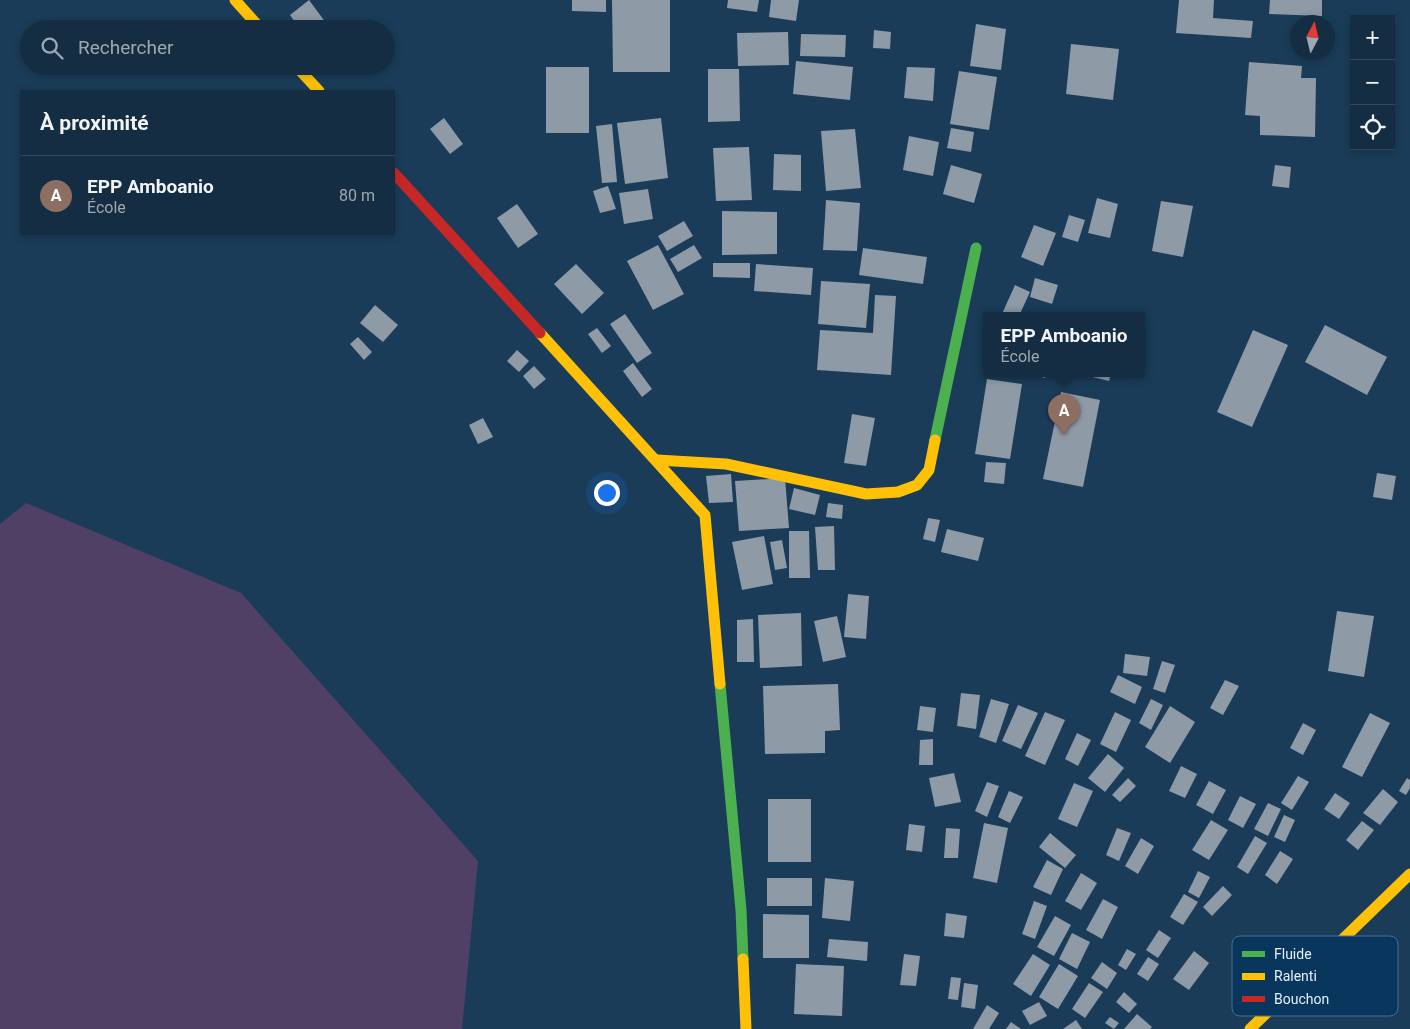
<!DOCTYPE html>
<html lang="fr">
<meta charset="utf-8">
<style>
:root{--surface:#142d42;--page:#21394d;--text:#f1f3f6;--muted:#9da8b2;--line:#33495b;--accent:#9db0c2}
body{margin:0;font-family:Roboto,sans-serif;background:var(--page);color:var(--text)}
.controls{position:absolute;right:15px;top:15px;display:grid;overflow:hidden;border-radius:0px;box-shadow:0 2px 8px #0003}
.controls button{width:45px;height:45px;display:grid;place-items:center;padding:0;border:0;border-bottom:1px solid var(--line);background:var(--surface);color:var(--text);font:25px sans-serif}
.compass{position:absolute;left:1290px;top:15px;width:45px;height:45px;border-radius:50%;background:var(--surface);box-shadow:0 2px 8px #0003;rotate:7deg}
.you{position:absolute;left:606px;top:492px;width:18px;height:18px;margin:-12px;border:4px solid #fff;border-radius:50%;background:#1a73e8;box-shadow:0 0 0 8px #1a73e833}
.badge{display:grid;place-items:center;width:32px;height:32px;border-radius:50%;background:var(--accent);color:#fff;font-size:16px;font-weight:700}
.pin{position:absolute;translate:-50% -41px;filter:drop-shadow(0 1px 2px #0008)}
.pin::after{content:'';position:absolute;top:26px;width:18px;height:15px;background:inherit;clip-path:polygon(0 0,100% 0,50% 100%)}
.popup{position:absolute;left:983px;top:312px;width:162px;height:65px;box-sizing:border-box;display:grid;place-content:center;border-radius:0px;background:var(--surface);filter:drop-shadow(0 1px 4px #0005);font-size:16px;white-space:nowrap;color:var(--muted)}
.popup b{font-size:19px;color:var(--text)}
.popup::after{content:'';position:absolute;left:50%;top:100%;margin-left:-10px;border:10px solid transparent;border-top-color:var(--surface)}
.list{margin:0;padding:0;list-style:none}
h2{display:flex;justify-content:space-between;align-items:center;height:65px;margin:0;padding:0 20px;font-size:21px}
h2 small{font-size:16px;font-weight:400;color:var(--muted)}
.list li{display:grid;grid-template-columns:32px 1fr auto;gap:15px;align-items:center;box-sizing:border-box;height:80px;padding:0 20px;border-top:1px solid var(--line)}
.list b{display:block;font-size:19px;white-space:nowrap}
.list p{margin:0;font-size:16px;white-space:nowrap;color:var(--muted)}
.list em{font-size:16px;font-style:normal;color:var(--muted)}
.icon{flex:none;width:28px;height:28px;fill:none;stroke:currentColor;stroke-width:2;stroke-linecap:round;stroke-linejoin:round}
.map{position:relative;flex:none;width:1410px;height:1029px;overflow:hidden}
.search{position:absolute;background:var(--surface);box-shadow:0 2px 8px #0003;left:20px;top:20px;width:375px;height:55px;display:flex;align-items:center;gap:12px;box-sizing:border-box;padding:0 18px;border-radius:28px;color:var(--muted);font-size:19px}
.panel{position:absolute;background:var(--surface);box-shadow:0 2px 8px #0003;left:20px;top:90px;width:375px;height:145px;border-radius:0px}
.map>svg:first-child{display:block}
</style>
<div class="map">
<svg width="1410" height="1029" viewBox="0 0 1410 1029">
<rect width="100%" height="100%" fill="#1a3c58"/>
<polygon fill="#504066" points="26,503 241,593 478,861 462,1029 0,1029 0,524"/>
<g fill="#8e9aa6">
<polygon points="309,0 329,27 327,29 300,29 290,15"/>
<polygon points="572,0 606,0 606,12 572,11"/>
<polygon points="612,0 670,0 670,72 613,72"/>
<polygon points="728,0 759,0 757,12 727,8"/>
<polygon points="771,0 799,0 796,21 769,17"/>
<polygon points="1179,0 1214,0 1213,18 1253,21 1251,38 1176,33"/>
<polygon points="1270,0 1322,0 1322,16 1269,14"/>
<polygon points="976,24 1006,29 1001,70 970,66"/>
<polygon points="874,30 891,32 890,49 873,48"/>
<polygon points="788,32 789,65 738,66 737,33"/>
<polygon points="801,34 846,35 845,57 800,56"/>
<polygon points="1071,44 1119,49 1113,100 1066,94"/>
<polygon points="796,61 853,67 850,100 793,94"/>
<polygon points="1249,62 1302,66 1301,78 1316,78 1315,137 1260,135 1260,116 1245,115"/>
<rect x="546" y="67" width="43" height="66"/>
<polygon points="907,67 935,68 933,101 904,98"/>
<polygon points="708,69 739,69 740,121 708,122"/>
<polygon points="959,71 997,77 989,130 950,124"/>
<polygon points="444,118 463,144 450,154 430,129"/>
<polygon points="661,118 668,178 625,184 617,123"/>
<polygon points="612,124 617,182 602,183 596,126"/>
<polygon points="951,128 974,132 971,152 947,148"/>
<polygon points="855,129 861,188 826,191 821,131"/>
<polygon points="909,136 939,142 933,176 903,170"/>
<polygon points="749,147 752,200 716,201 713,148"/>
<polygon points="774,154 801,155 801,191 773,190"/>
<polygon points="951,165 982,174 974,203 943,194"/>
<polygon points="1275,165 1291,167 1289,188 1272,186"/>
<polygon points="608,186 616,209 600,213 593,191"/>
<polygon points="648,189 653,219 624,224 619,193"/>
<polygon points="1097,198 1118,204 1110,238 1088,233"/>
<polygon points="826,200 860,203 857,251 823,250"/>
<polygon points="1161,201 1193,206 1183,257 1152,251"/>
<polygon points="517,204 538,234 518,248 497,218"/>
<polygon points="722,211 777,212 777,254 722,255"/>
<polygon points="1069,215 1085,220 1078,242 1062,237"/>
<polygon points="684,221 693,236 667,251 658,236"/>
<polygon points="1034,225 1056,233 1043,266 1021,257"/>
<polygon points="658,245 684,294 653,310 627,261"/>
<polygon points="694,245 702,258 678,272 670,259"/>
<polygon points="863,248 927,257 923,284 859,275"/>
<polygon points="713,263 750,263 750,278 713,277"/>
<polygon points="576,264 604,293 582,314 554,284"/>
<polygon points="756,264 813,268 811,295 754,291"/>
<polygon points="1035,278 1058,285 1052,304 1030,297"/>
<polygon points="821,281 870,284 866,328 818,324"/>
<polygon points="1015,285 1030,292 1019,316 1001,316"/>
<polygon points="875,295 896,296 891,375 817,370 820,330 873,333"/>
<polygon points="375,305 398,325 383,342 360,323"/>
<polygon points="625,314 652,353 637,363 610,324"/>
<polygon points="1325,325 1387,357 1367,395 1305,362"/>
<polygon points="597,328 611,346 602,353 588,334"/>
<polygon points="1253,330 1288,345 1252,427 1217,412"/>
<polygon points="358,337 372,352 364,360 350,344"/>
<polygon points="517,350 529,361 519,372 507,361"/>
<polygon points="633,363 652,389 642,397 623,371"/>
<polygon points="534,366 546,379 534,389 523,376"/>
<polygon points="1031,374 1045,374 1045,378"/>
<polygon points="1080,374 1111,374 1109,381"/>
<polygon points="987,379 1022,384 1010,459 975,454"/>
<polygon points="1061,392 1100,400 1083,487 1043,479"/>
<polygon points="852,414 875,418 866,466 844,463"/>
<polygon points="483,418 493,437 478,444 469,425"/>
<polygon points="986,462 1006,463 1004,484 984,482"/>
<polygon points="1377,473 1396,476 1392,500 1373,497"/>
<polygon points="731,474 733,502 709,503 706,476"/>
<polygon points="785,478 789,528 739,531 735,481"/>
<polygon points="794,488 820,495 815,515 789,509"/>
<polygon points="828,503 843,505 842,519 826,517"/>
<polygon points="928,518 940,520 935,542 923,539"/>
<polygon points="834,526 835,570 818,570 815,527"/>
<polygon points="947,529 984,538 978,561 941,552"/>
<polygon points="789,531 809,531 810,578 789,578"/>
<polygon points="764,536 773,584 742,590 732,542"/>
<polygon points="782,540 787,568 775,570 770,542"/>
<polygon points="848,594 869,596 866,639 844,637"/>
<polygon points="1337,611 1374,616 1364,677 1328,671"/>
<polygon points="801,613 802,666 760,668 758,615"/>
<polygon points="837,616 846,657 823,662 814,621"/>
<polygon points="753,619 754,662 737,662 737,620"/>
<polygon points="1125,654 1150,657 1147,676 1123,673"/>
<polygon points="1162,661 1175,665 1165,693 1153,689"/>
<polygon points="1118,675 1142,687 1135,704 1110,692"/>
<polygon points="1225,680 1239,686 1223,715 1210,708"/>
<polygon points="838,684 840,730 825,731 825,753 765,754 763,686"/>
<polygon points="961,693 980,695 976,729 957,726"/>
<polygon points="991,699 1009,704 996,743 979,737"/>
<polygon points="1151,699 1163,705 1151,730 1139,723"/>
<polygon points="1018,705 1038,713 1021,749 1002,741"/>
<polygon points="920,706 936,708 933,732 917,730"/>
<polygon points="1170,706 1195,722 1170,763 1145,747"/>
<polygon points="1045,712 1065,720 1045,765 1025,756"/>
<polygon points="1115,712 1131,720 1116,752 1100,744"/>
<polygon points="1370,713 1390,723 1362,777 1342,767"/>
<polygon points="1303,723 1316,730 1303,755 1290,748"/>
<polygon points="1077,733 1091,740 1078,766 1065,759"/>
<polygon points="933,739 933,765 919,765 920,740"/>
<polygon points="1108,754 1124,768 1105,792 1088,778"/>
<polygon points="1181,766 1197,774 1185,798 1169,791"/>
<polygon points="954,773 961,802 935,807 929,778"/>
<polygon points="1298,776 1309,782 1292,810 1281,803"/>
<polygon points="1128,778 1136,786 1120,802 1112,795"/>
<polygon points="1407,778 1410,780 1410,788 1406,795 1399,791"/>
<polygon points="1209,781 1226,790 1213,814 1196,805"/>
<polygon points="987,782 999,786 987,817 975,811"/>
<polygon points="1074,783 1093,791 1077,827 1058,819"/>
<polygon points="1383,789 1398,802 1380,825 1363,813"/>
<polygon points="1009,791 1023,797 1010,823 998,817"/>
<polygon points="1335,793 1350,803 1339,819 1324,809"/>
<polygon points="1240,796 1256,804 1243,828 1228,820"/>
<rect x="768" y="799" width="43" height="63"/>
<polygon points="1268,803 1281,809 1268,836 1254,829"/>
<polygon points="1284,815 1295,820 1285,842 1274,837"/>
<polygon points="1211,820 1228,830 1209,860 1192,850"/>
<polygon points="1362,821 1374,830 1358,850 1346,840"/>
<polygon points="984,823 1008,828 997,883 973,878"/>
<polygon points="909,824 925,826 922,852 906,850"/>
<polygon points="946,828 960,829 958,858 944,858"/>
<polygon points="1117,828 1131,833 1119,861 1106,855"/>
<polygon points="1050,833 1076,855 1065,868 1039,847"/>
<polygon points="1255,836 1267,843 1248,874 1237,867"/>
<polygon points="1141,838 1154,846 1138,874 1125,866"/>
<polygon points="1280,851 1293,859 1277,884 1265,875"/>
<polygon points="1047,860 1063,869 1051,895 1033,887"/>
<polygon points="1198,871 1210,877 1199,898 1188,892"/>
<polygon points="1081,873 1097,883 1081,910 1065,901"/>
<rect x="767" y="878" width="45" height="28"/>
<polygon points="825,878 854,881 850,921 822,918"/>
<polygon points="1223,886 1232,895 1212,916 1203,907"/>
<polygon points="1184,894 1198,902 1183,925 1170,917"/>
<polygon points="1103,899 1118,907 1102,939 1086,930"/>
<polygon points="1034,901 1047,906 1035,939 1022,934"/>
<polygon points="946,913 967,916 964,938 944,936"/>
<polygon points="763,914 809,915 809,958 763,958"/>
<polygon points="1055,916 1071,925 1054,956 1037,947"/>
<polygon points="1159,930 1171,938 1158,958 1146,950"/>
<polygon points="1072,933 1090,942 1077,969 1059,959"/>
<polygon points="829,939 868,942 867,961 827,957"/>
<polygon points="1127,949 1136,954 1126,970 1118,965"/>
<polygon points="1194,951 1209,963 1189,990 1173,979"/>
<polygon points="904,954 920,956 916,986 900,985"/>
<polygon points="1033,954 1050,965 1031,996 1013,984"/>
<polygon points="1148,957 1159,964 1148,981 1137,974"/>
<polygon points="1102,962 1117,973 1107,989 1091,978"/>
<polygon points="796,964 844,966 842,1016 794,1014"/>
<polygon points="1059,964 1078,976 1058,1009 1039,997"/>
<polygon points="951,977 961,978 958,1000 948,999"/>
<polygon points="964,983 978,985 975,1009 961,1007"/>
<polygon points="1089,983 1103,992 1085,1018 1072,1009"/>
<polygon points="1124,992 1137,1004 1129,1013 1116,1002"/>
<polygon points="1039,1002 1047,1016 1030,1025 1022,1011"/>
<polygon points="987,1005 999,1013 989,1029 973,1029"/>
<polygon points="1137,1014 1152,1027 1150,1029 1124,1029"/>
<polygon points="1110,1017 1119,1023 1114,1029 1105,1023"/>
<polygon points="1076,1020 1082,1029 1063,1029"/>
<polygon points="1011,1022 1021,1029 1006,1029"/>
</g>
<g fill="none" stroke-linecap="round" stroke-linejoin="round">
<g stroke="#4caf50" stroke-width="11">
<polyline points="935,440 976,248"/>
<polyline points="720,684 741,910 743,959"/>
</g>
<g stroke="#ffc107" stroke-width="11">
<polyline points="235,0 261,29"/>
<polyline points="296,66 319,91"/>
<polyline points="540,333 705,515 720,684"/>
<polyline points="657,460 726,464 866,494 898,492 917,485 929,470 935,440"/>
<polyline points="743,959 746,1029"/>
<polyline points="1250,1029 1410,874"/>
</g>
<polyline stroke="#c62828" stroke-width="11" points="394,173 540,333"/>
</g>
<rect x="1232" y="936" width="166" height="80" rx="8" fill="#09365d" stroke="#4b6e8c" stroke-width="1"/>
<rect x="1242" y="951" width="23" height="6" fill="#4caf50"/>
<rect x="1242" y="973" width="23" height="7" fill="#ffc107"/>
<rect x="1242" y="996" width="23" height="6" fill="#c62828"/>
<g font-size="14" fill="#e4effb">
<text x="1274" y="959">Fluide</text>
<text x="1274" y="981">Ralenti</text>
<text x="1274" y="1004">Bouchon</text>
</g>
</svg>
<div class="controls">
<button>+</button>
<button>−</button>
<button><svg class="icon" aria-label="locate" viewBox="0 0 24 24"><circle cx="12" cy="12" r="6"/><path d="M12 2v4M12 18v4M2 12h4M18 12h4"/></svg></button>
</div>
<svg class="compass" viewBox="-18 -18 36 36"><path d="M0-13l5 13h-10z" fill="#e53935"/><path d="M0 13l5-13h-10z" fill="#9da8b2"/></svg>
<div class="you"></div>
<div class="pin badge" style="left:1064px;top:435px;background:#8d6e63">A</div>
<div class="popup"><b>EPP Amboanio</b>École</div>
<div class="search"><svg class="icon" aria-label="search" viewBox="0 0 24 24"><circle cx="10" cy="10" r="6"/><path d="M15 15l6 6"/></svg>Rechercher</div>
<section class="panel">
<h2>À proximité<small></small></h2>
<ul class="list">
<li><span class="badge" style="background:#8d6e63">A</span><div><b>EPP Amboanio</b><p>École</p></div><em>80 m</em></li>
</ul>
</section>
</div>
